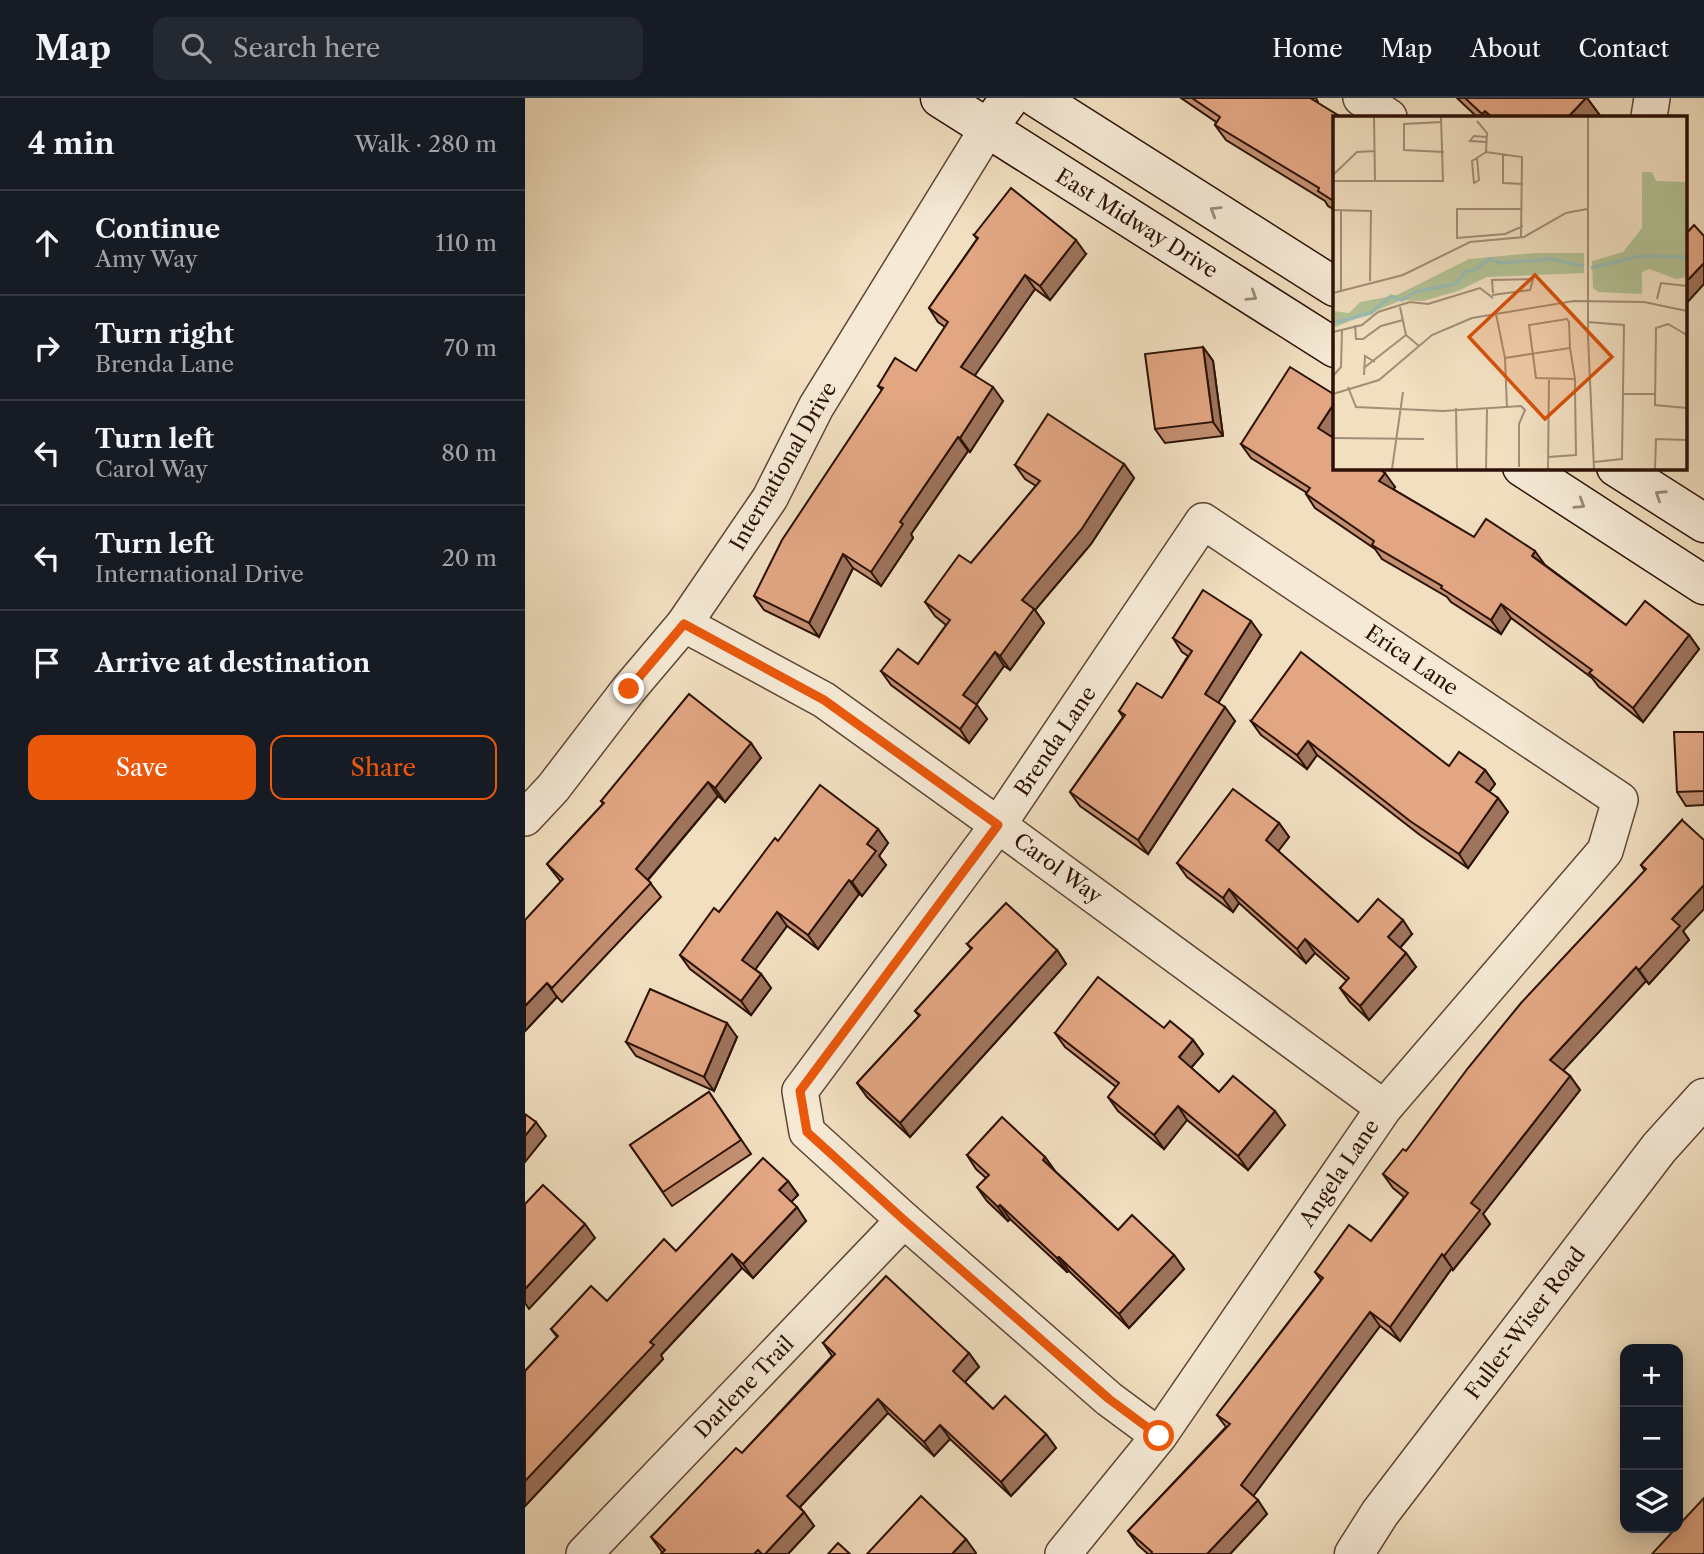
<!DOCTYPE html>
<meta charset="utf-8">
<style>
:root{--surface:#171b24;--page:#242831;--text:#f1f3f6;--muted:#9ea1a6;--line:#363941;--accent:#ea580c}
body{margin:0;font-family:"Libre Caslon Text",serif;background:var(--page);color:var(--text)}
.controls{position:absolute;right:21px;bottom:21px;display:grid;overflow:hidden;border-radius:14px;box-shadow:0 4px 18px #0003}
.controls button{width:63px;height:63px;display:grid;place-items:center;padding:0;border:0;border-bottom:2px solid var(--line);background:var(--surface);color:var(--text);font:35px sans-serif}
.stop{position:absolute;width:21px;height:21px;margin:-16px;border:5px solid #ea580c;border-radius:50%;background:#fff}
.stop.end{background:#ea580c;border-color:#fff;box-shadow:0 2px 7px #0008}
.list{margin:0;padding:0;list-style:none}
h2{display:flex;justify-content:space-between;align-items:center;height:91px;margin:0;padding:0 28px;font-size:30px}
h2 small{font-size:23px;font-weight:400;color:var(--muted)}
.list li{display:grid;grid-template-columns:46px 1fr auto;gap:21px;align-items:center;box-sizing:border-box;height:105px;padding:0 28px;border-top:2px solid var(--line)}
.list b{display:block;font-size:26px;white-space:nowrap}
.list p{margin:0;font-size:23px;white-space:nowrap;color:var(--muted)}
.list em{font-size:23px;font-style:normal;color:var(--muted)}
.actions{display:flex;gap:14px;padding:21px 28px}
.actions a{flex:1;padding:16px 0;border:2px solid var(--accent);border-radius:14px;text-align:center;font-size:24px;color:var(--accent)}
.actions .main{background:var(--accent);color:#fff}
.icon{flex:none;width:38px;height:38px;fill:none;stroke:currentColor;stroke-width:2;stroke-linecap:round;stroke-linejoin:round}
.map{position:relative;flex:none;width:1179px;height:1456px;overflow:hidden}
header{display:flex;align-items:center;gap:42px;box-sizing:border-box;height:98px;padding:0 35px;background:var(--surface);border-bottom:2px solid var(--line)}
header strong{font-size:33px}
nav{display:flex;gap:38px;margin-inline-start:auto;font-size:24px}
.search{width:490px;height:63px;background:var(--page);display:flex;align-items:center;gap:18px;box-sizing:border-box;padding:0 24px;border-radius:14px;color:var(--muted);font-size:26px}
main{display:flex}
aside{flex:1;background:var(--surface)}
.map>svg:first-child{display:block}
</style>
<header>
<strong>Map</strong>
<div class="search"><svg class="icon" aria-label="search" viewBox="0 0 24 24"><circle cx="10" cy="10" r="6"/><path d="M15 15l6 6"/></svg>Search here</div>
<nav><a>Home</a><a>Map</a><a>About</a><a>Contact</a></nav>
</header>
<main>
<aside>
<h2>4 min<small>Walk · 280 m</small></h2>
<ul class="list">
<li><svg class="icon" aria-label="ahead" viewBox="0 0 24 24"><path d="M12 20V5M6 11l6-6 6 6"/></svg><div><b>Continue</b><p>Amy Way</p></div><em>110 m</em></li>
<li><svg class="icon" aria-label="right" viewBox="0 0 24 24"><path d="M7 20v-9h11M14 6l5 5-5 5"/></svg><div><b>Turn right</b><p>Brenda Lane</p></div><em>70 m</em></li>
<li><svg class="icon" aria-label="left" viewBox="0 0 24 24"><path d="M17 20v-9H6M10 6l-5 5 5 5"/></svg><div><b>Turn left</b><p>Carol Way</p></div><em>80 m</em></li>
<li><svg class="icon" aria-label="left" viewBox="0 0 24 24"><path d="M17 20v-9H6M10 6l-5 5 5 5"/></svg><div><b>Turn left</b><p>International Drive</p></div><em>20 m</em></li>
<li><svg class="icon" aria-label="arrive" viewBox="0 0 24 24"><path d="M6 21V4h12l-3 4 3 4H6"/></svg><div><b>Arrive at destination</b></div></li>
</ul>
<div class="actions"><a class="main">Save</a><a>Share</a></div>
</aside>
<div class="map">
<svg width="1179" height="1456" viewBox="0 0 1179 1456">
<rect width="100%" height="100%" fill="#f1dfc0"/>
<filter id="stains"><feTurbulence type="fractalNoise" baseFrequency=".00286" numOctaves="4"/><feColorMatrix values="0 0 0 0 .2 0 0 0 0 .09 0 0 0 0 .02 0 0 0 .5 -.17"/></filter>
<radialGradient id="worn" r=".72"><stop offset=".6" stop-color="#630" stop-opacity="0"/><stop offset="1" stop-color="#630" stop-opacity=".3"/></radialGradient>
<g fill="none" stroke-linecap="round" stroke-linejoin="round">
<defs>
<g id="minor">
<polyline points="836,0 864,19"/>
<polyline points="1124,19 1127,0"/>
<polyline points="159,526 299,602 473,727 859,1010"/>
<polyline points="0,720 28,690 104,591 159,526 245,400 291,309 463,30"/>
<polyline points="59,1456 379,1122"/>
<polyline points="538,1456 634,1338 859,1010 1080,753 1095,702 678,423 473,727 275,993 282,1034 379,1122 584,1301 634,1338"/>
</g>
<polyline id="tertiary" points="829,1456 855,1415 1134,1050 1179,1000"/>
<g id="secondary">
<polyline points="415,0 810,250"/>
<polyline points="512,0 810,189"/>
<polyline points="463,30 485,0"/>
<polyline points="997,369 1179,487"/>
<polyline points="1091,369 1179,425"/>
</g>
</defs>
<use href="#minor" stroke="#5d4434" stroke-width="38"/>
<use href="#tertiary" stroke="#5d4434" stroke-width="41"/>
<use href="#secondary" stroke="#2c1106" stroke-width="41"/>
<use href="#minor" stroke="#f6ead6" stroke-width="35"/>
<use href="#tertiary" stroke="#f6ead6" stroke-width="38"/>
<use href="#secondary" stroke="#f6ead6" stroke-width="38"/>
</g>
<g fill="#c28f71" stroke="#2c1106" stroke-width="2">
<polygon points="656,0 791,0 793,4 793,5 810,19 810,112 803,108 800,103 701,42 690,27 691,24"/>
<polygon points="932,0 1062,0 1076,19 952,19"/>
<polygon points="449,137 561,156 525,202 510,191 449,277 478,303 445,354 443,353 386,436 388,440 356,488 328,470 294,539 239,512 229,498 357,292 353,288 391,273 420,229 413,224 404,210 452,141"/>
<polygon points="678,249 688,263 698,338 640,345 630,331"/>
<polygon points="806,339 870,389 868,391 949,439 1020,467 1101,527 1164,537 1174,551 1118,624 1074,589 1067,580 986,520 976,536 926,504 922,499 857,461 850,451 790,410 781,396 782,395 726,360 716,346"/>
<polygon points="599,366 609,380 566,446 510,512 519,525 485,572 479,568 451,607 462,621 444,645 366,587 356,573 393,566 421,527 410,518 400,504 446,465 511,388 500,381 490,367"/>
<polygon points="736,537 693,605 710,623 623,756 555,708 545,694 598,619 594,613 637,600 663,558 657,554 648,540"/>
<polygon points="726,623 924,668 960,672 970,686 964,694 973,700 983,714 943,770 895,737 792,657 782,671 736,637"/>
<polygon points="1179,634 1179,707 1161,708 1152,694"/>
<polygon points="226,645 236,660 200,704 193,698 123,782 136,799 37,904 32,899 0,933 36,784 22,766 78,706 76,703"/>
<polygon points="1157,722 1158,833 1164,842 1124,886 1121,883 1038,972 1045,978 1055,992 958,1116 965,1126 928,1172 927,1170 875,1243 855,1228 728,1398 742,1416 705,1456 623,1456 613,1447 603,1433 701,1329 692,1317 796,1182 790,1174 846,1143 879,1099 868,1090 858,1076 881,1053 1120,773 1116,767"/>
<polygon points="754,725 764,739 753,753 833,824 887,836 875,850 881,855 891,869 844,922 825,904 815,890 822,883 790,855 781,865 714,805 708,814 662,779 652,765"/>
<polygon points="353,731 363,745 354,758 361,767 337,798 334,796 293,851 262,828 230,871 236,876 246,890 226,917 165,871 155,857 194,814 253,743"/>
<polygon points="442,846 532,852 541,866 385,1039 342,999 332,985 394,918 390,913 446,851"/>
<polygon points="639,930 668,942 678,956 666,970 694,994 760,1027 723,1072 662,1022 639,1051 593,1013 583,999 591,989 540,949 530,935"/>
<polygon points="212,939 189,993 111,958 101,944"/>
<polygon points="184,994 226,1056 147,1108 105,1047"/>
<polygon points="442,1057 520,1059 530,1073 593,1132 649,1157 659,1171 604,1230 544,1173 542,1174 485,1121 483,1123 462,1103 452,1089 461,1080 451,1071"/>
<polygon points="263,1083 273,1097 266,1104 281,1123 228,1180 217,1170 136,1257 138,1261 0,1408 0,1273 32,1239 26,1231 82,1203 151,1153"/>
<polygon points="298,1245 444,1255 454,1269 440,1284 468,1311 521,1336 531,1350 486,1398 425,1341 409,1358 363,1315 275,1409 289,1428 263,1456 136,1456 137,1454 126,1439 217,1355 307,1258"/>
</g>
<g fill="#9e745c" stroke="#2c1106" stroke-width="2">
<polygon points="1061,0 1062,0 1076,19 1043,19"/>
<polygon points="960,13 965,19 959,19 957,16"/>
<polygon points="551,142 561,156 525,202 515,188"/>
<polygon points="1179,165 1179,186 1160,207 1160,185"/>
<polygon points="500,177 510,191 446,283 436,269"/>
<polygon points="678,249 688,263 698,338 688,324"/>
<polygon points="468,289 478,303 445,354 435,340"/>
<polygon points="810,304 810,333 803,344 793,330"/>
<polygon points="433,339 443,353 386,436 388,440 356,488 346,474 375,424"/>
<polygon points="599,366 609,380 566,446 510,512 519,525 485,572 475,558 497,502"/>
<polygon points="860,375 870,389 864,397 854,383"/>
<polygon points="1010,453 1020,467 1007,458"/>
<polygon points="318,456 328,470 294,539 284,525"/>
<polygon points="976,506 986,520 976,536 966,522"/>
<polygon points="726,523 736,537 690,610 680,596"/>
<polygon points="1164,537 1174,551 1118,624 1108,610"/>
<polygon points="470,554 479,568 448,611 438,597"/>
<polygon points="452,607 462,621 444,645 435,631"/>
<polygon points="700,609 710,623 623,756 613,742"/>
<polygon points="783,643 792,657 782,671 772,657"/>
<polygon points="226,645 236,660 200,704 190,690"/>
<polygon points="960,672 970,686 961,698 951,684"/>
<polygon points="183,684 193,698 120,785 111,771"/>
<polygon points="973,700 983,714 943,770 934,756"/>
<polygon points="754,725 764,739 751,756 741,742"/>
<polygon points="353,731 363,745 354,758 361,767 337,798 327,784 342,746"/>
<polygon points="324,782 334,796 293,851 283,837"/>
<polygon points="1179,787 1179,811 1158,833 1164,842 1124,886 1114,872 1147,821"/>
<polygon points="704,791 714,805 708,814 698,800"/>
<polygon points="252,814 262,828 227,876 217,862"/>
<polygon points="878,822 887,836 872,853 863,839"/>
<polygon points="780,841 790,855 781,865 772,851"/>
<polygon points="532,852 541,866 385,1039 375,1025"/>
<polygon points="881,855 891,869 844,922 835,908"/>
<polygon points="1111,869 1121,883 1035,976 1025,962"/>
<polygon points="236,876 246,890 226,917 216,903"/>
<polygon points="22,885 32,899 0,933 0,908"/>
<polygon points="202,925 212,939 189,993 179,979"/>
<polygon points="668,942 678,956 663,973 654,959"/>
<polygon points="1045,978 1055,992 958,1116 965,1126 928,1172 919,1158 946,1105"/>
<polygon points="653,1008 662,1022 639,1051 629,1037"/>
<polygon points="750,1013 760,1027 723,1072 713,1058"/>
<polygon points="11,1024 21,1038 0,1064 0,1038"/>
<polygon points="520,1059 530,1073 518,1062"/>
<polygon points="263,1083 273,1097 264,1106 254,1092"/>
<polygon points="475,1107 485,1121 483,1123 473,1109"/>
<polygon points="272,1109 281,1123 228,1180 218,1166"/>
<polygon points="60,1126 70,1140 4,1211 0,1205 0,1191"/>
<polygon points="207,1156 217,1170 136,1257 138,1261 0,1408 0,1383 125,1244"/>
<polygon points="917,1156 927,1170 875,1243 865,1229"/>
<polygon points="649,1157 659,1171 604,1230 594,1216"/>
<polygon points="534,1159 544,1173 542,1174 532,1160"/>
<polygon points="845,1214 855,1228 726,1401 716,1387"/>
<polygon points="444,1255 454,1269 437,1287 428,1273"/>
<polygon points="353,1301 363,1315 272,1412 262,1398"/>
<polygon points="415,1327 425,1341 409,1358 399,1344"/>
<polygon points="521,1336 531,1350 486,1398 476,1384"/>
<polygon points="733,1402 742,1416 705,1456 682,1456"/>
<polygon points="279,1414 289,1428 263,1456 240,1456"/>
<polygon points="441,1441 451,1455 450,1456 427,1456"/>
</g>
<g fill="#e2a683" stroke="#2c1106" stroke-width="2">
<polygon points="667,0 785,0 816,19 810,19 810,104 793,93 794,90 690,27 695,19"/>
<polygon points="940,0 1061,0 1043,19 967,19 960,13 957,16"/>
<polygon points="486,90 551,142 515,188 500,177 436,269 468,289 435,340 433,339 375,424 378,426 346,474 318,456 284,525 229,498 257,442 358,290 353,288 370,260 391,273 423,224 404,210 453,140 449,137"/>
<polygon points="1169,127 1179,138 1179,165 1160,185 1160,137"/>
<polygon points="678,249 688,324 630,331 620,256"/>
<polygon points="765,269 810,297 810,304 793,330 810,341 810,369 851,369 860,375 854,383 949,439 961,421 1010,453 1007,458 1101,527 1120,503 1164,537 1108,610 1064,575 1067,572 976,506 966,522 916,490 917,488 847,447 849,443 781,396 785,390 716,346"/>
<polygon points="523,316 599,366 556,432 497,502 509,511 475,558 470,554 438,597 452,607 435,631 356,573 373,551 393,566 425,522 400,504 434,457 446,465 515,383 490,367"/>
<polygon points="678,492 726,523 680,596 700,609 613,742 545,694 600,617 594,613 612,585 637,600 667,553 648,540"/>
<polygon points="776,554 924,668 934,654 960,672 951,684 973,700 934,756 885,723 783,643 772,657 726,623"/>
<polygon points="164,596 226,645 190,690 183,684 111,771 126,785 27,890 22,885 0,908 0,822 38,781 22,766 79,705 76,703"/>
<polygon points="1149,634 1179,634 1179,693 1152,694"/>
<polygon points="295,687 353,731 342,746 351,753 327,784 324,782 283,837 252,814 217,862 236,876 216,903 155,857 189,810 194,814 250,740 253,743"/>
<polygon points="708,691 754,725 741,742 833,824 853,801 878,822 863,839 881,855 835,908 815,890 824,880 780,841 772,851 704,791 698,800 652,765"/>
<polygon points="1157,722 1179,742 1179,787 1147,821 1155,828 1114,872 1111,869 1025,962 1045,978 946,1105 955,1112 919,1158 917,1156 865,1229 845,1214 716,1387 733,1402 682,1456 626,1456 627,1454 603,1433 705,1326 692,1317 798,1180 790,1174 824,1127 846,1143 883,1095 858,1076 878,1051 881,1053 943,970 996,905 1121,771 1116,767"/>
<polygon points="481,805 532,852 375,1025 332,985 395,917 390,913 447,850 442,846"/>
<polygon points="573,879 639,930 645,923 668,942 654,959 694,994 708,978 750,1013 713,1058 653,1008 629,1037 583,999 594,985 530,935"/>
<polygon points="125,891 202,925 179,979 101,944"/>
<polygon points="184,994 216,1042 138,1094 105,1047"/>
<polygon points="0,1016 11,1024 0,1038"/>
<polygon points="477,1019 520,1059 518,1062 593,1132 607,1117 649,1157 594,1216 534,1159 532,1160 475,1107 473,1109 452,1089 464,1077 442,1057"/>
<polygon points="238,1060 263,1083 254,1092 272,1109 218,1166 207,1156 125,1244 129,1247 0,1383 0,1273 33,1238 26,1231 66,1188 82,1203 139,1141 151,1153"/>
<polygon points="18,1087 60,1126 0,1191 0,1106"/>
<polygon points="361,1178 444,1255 428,1273 468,1311 480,1298 521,1336 476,1384 415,1327 399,1344 353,1301 262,1398 279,1414 240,1456 237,1456 233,1452 229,1456 136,1456 140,1452 126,1439 211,1350 217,1355 310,1256 298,1245"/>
<polygon points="396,1398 441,1441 427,1456 342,1456"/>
<polygon points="1179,1400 1179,1456 1127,1456 1151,1430 1153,1430 1153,1428"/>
<polygon points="313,1445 325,1456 303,1456"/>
</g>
<defs><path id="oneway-chevron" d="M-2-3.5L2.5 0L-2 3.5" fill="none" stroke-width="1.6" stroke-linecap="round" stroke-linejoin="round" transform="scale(1.75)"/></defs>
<g stroke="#9b8878">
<use href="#oneway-chevron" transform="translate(690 113) rotate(-148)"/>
<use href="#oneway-chevron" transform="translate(727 198) rotate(32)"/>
<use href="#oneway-chevron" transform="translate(1135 397) rotate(-147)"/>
<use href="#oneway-chevron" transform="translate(1055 406) rotate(32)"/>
</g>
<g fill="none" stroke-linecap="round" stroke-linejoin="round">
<polyline stroke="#ea580c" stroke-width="9" points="104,591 159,526 299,602 473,727 275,993 282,1034 379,1122 584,1301 634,1338"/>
</g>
<g text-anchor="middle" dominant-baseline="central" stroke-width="5" stroke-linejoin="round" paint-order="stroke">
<g font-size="21" fill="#2c1106" stroke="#f6ead6">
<text transform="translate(612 125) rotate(32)">East Midway Drive</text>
<text transform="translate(258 368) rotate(-60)">International Drive</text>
<text transform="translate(887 562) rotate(34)">Erica Lane</text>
<text transform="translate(530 643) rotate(-56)">Brenda Lane</text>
<text transform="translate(533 770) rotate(36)">Carol Way</text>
<text transform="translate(814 1075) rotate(-56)">Angela Lane</text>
<text transform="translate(1000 1225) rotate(-53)">Fuller-Wiser Road</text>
<text transform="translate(219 1289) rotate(-46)">Darlene Trail</text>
</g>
</g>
<g transform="translate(808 18)">
<rect width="354" height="354" fill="#f1dfc0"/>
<path d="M 309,56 L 319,56 L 323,65 L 352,66 L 353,161 L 343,163 L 316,153 L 309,156 L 309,178 L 265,176 L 260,172 L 259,145 L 290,136 L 309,112 ZM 202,137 L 251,137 L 251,157 L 154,161 L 125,175 L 90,185 L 69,184 L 0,212 L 0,195 L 16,197 L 27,186 L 64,179 L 136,143 Z" fill="#b4c396"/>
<path fill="none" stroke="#9bbdb2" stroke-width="3.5" d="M 258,152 L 307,140 L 354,141M 0,207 L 38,197 L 58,180 L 69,184 L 82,176 L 123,168 L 133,155 L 140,155 L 157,143 L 168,147 L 218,143 L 251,150"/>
<path fill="none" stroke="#a28d76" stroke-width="2" d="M 41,1 L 42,65M 255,1 L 255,220 L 261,353M 144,5 L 154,17 L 153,36 L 144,42M 109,6 L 71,8 L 71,34 L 111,36M 154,21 L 141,20 L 137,25 L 154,26M 153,36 L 189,41 L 188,122M 170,39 L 170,67 L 190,68M 144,42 L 146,64 L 141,67 L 139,45 ZM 0,59 L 24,36 L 42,35M 0,65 L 110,65 L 108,1M 189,93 L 124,93 L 124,122 L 172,118 L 190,110M 0,94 L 38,95 L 37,165M 8,176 L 8,94M 0,177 L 70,159 L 137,126 L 191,121 L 233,97 L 254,93M 159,179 L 197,174 L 200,163 L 159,164 L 160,177M 324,183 L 328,167 L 354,170M 67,191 L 73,219 L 86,230M 163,198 L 172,242 L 174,292M 255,206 L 291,209 L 289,343 L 261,346M 22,209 L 23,223 L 30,223 L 48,210 L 70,204M 0,216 L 29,209 L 45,196 L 77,186 L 95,188 L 147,172 L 160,182M 354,219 L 335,208 L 323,212 L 322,289 L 354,292M 354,239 L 354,264M 172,242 L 237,232M 32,251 L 73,219M 31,259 L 32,240 L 42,246M 0,260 L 8,251 L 9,214M 15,271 L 23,291 L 110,295 L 188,290 L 192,294 L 186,308 L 186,351M 0,278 L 46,264 L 99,219 L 139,202 L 241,185 L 311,186 L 354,195M 290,278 L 322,278M 123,292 L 124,353M 0,322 L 91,323M 215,341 L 243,339 L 242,275 L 242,263 L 237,232 L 236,206 L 234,203 L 196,209 L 203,262 L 242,263M 59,353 L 70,276M 153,353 L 154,293M 215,353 L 216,264M 322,353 L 323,323 L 354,324"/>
<path fill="#d5520b" fill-opacity="0.15" stroke="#d5520b" stroke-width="3.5" d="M 202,159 L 279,241 L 212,303 L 136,221 Z"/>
<rect width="354" height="354" fill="none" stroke="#2c1106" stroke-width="3.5"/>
</g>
<rect width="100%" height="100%" filter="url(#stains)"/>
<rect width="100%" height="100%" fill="url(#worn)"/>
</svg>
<div class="controls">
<button>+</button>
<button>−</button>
<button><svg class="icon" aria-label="layers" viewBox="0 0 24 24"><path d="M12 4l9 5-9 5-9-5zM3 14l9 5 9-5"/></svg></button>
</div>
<div class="stop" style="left:634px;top:1338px"></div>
<div class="stop end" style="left:104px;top:591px"></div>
</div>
</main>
